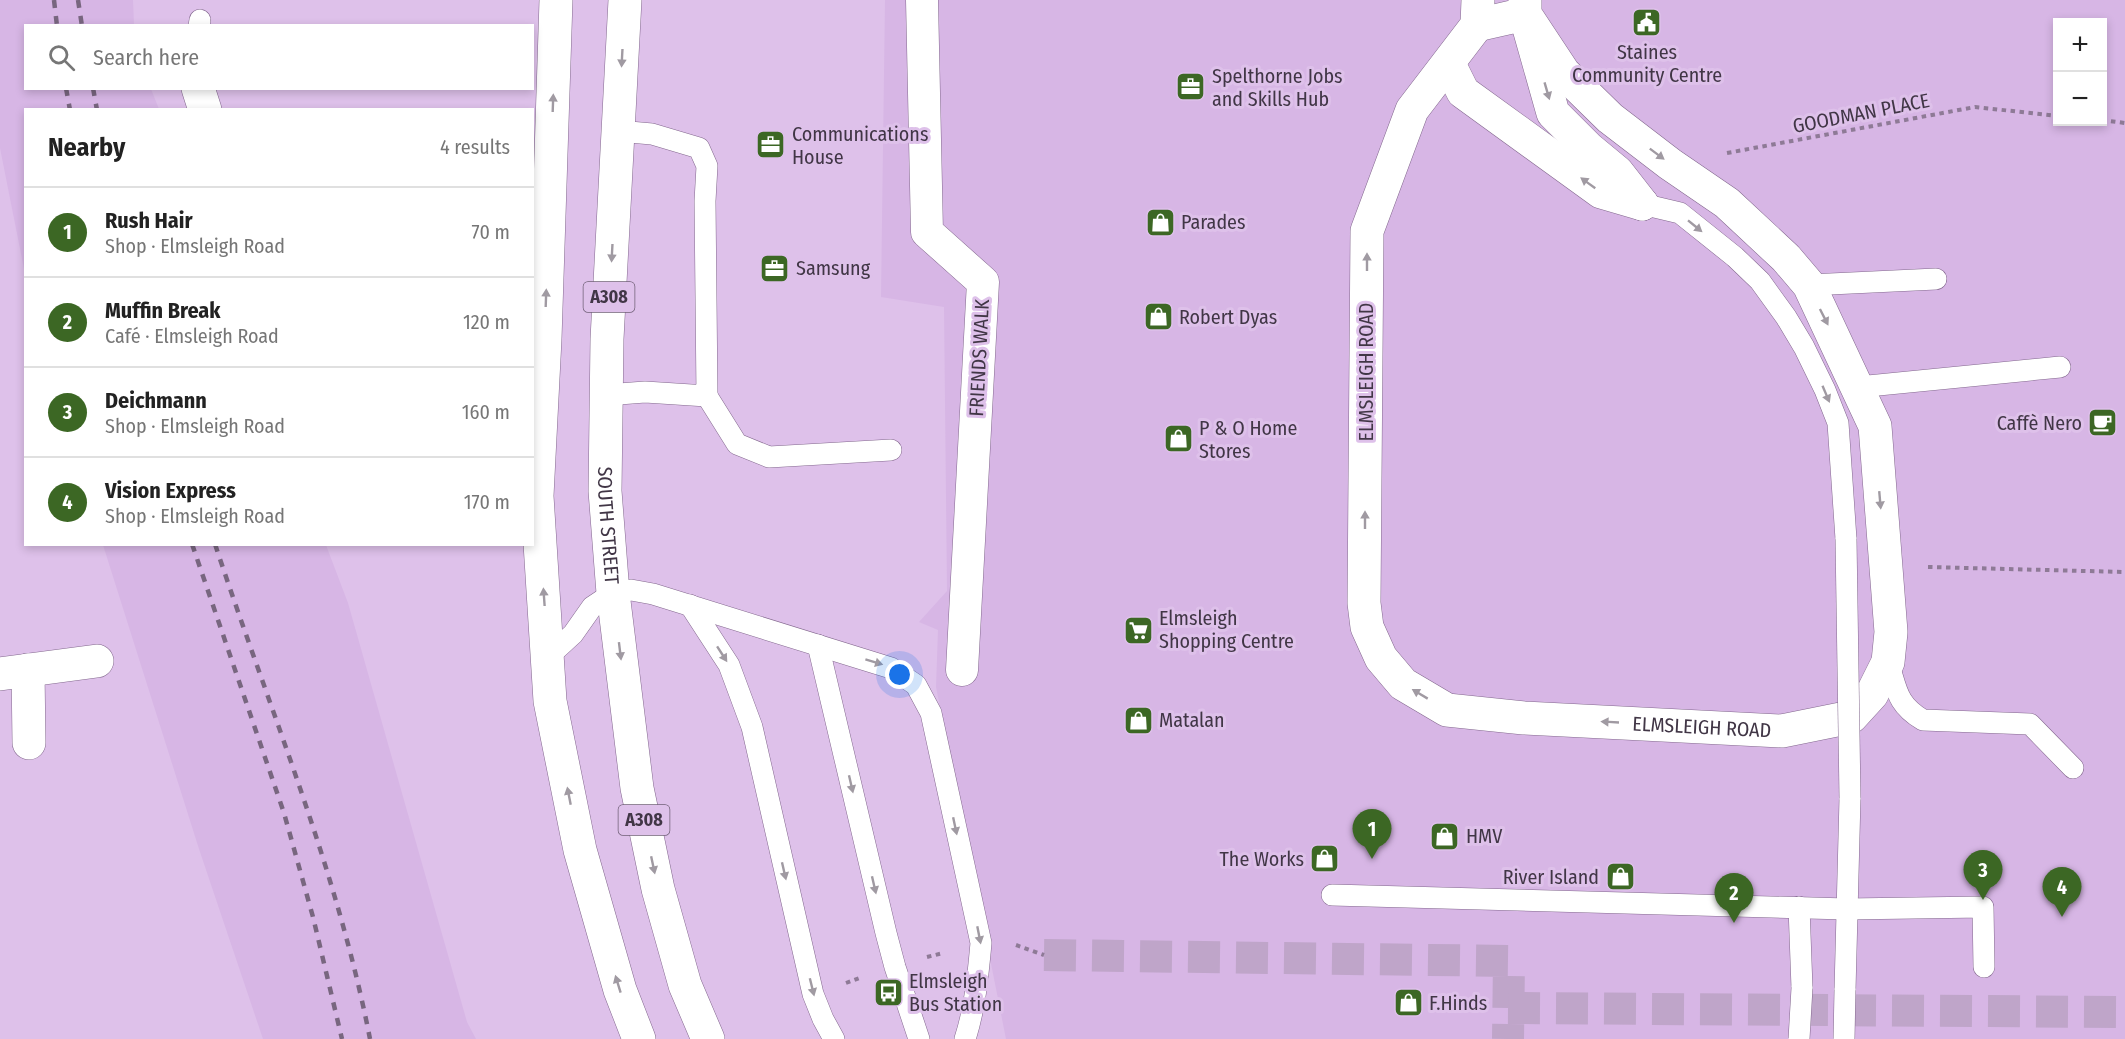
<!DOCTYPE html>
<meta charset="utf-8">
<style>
:root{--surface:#fff;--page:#f6f6f6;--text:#222;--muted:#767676;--line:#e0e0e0;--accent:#3c6724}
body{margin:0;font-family:"Fira Sans Condensed",sans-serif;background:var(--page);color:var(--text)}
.controls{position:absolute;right:18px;top:18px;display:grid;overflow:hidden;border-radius:0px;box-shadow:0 3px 9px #0003}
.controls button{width:54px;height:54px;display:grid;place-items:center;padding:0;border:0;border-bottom:2px solid var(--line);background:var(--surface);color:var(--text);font:30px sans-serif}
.you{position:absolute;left:900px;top:675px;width:21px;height:21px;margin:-15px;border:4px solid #fff;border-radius:50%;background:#1a73e8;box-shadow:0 0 0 9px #1a73e833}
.badge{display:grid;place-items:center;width:39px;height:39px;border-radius:50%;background:var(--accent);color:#fff;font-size:20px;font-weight:700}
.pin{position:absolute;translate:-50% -50px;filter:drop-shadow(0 2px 3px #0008)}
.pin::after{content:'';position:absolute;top:32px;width:21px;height:18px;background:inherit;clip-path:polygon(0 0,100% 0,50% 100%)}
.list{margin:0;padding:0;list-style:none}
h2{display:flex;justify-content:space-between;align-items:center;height:78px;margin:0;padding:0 24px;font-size:26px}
h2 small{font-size:20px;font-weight:400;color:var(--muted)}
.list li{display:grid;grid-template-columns:39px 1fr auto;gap:18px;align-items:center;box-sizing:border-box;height:90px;padding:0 24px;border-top:2px solid var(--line)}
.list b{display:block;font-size:22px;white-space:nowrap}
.list p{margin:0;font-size:20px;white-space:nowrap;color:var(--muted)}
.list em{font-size:20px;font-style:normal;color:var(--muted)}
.icon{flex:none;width:33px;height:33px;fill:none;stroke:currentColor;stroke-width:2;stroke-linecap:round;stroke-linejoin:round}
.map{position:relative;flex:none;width:2125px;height:1039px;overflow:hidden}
.search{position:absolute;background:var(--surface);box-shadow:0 3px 9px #0003;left:24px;top:24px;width:510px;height:66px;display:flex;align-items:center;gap:15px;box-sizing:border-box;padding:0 21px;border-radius:0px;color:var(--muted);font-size:22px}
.panel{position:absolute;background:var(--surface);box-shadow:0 3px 9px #0003;left:24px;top:108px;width:510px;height:438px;border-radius:0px}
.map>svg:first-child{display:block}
</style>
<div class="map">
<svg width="2125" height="1039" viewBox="0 0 2125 1039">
<rect width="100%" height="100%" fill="#dec1ea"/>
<g fill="#d7b6e5" fill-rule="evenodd">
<polygon points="0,0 133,0 134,25 26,26 26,88 151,89 159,109 26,110 25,274 0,148"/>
<path d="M 885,0 L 2125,0 L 2125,1039 L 1006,1039 L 936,687 L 938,630 L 919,622 L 947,591 L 944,307 L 881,297 ZM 2058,22 L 2102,22 L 2102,122 L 2058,122 Z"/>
<polygon points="103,545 326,545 348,603 467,1022 476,1039 263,1039 199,849"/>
</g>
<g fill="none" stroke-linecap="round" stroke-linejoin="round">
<g stroke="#bfa5c9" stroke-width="32" stroke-dasharray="32 16" stroke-linecap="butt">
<polyline points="1044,955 1509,961 1508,1039"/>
<polyline points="1508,1008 2125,1012"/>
</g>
<defs>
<g id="service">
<polyline points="199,26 200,20"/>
<polyline points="1642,204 1680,213 1735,257 1760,281 1786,317 1804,347 1825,390 1838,423 1846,539"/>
<polyline points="1809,285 1936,279"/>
<polyline points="1858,387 2060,367"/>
<polyline points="606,395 645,392 707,396 705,201 707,166 699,148 652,134 618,131"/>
<polyline points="707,396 737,444 769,457 891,450"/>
<polyline points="690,605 729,665 752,727 813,994 823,1019 834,1039"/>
<polyline points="818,645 886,933 895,967 919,1039"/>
<path d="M 549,656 L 573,634 L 592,607 L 613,593 L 631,590 L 653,594 L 891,668 L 916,685 L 931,713 L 981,943 C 978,976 975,1008 965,1039"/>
<path d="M 1888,662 C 1897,689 1896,704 1923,720 L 2030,724 L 2073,768"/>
<polyline points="1332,895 1847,909 1983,907 1984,967"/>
<polyline points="1799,907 1802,988"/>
<polyline points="1845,990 1850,798"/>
</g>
<polyline id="pedestrian" points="922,0 927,232 983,282 962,670"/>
<g id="minor">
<path id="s1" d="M 1478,0 L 1477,25 L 1412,110 L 1367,231 L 1364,603 L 1367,627 L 1381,658 L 1403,684 L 1447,710 L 1524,718 L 1782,731 L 1851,717 L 1872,694 L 1888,662 L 1891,632 L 1875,426 L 1809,285 L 1786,258 L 1727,203 L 1670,164 L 1610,118 L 1564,73 L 1525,14 L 1525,0"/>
<polyline points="1477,25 1525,14 1553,113 1588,148 1617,172 1642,204"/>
<polyline points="1449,64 1463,92 1601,192 1642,204"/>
<polyline points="198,88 205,110"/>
<polyline points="28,670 29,743"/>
<polyline points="0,674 97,661"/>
</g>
<g id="primary">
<polyline points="556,0 545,339 537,496 550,701 580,850 620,990 639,1039"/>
<path id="s2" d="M 625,0 L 607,339 L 605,491 L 613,593 L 637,788 L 658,889 L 685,985 L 708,1039"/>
</g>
</defs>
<use href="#service" stroke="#83688e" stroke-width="22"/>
<use href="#pedestrian" stroke="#83688e" stroke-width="33"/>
<use href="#minor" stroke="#83688e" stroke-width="34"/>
<use href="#primary" stroke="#83688e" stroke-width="34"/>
<g stroke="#8e7a96" stroke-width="4" stroke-dasharray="4.5 4.5" stroke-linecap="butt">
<polyline points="2102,120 2125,123"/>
<polyline points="1727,153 1975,107 2058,116"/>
<polyline points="1928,567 2125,572"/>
<polyline points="1016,945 1044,955"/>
<polyline points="927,957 943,953"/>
<polyline points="846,983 862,977"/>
</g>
<use href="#service" stroke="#fff" stroke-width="21"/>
<use href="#pedestrian" stroke="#fff" stroke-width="32"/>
<use href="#minor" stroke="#fff" stroke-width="33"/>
<use href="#primary" stroke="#fff" stroke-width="33"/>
<g stroke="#78667f" stroke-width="4.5" stroke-dasharray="8 8" stroke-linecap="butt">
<polyline points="54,0 57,26"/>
<polyline points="78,0 82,26"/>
<polyline points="66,88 70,110"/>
<polyline points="93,88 97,110"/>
<polyline points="192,544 284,813 313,917 342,1039"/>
<path d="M 215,544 C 269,708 337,869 370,1039"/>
</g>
<defs>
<g id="service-bridge">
<polyline points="1846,539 1850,798"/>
<polyline points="1799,1039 1802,988"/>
<polyline points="1844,1039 1845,990"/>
</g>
</defs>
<use href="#service-bridge" stroke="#83688e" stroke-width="22" stroke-linecap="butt"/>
<use href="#service-bridge" stroke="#fff" stroke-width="21"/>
</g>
<defs><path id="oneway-solid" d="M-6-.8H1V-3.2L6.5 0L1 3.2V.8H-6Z" transform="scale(1.5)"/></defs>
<g fill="#a09aa2">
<use href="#oneway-solid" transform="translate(622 58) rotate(93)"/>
<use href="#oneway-solid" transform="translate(1547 91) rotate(74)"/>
<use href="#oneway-solid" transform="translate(553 103) rotate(-88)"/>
<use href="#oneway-solid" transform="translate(1657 154) rotate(37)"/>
<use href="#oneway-solid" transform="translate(1588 183) rotate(-144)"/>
<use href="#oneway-solid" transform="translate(1695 226) rotate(39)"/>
<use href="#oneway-solid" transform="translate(612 253) rotate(93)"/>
<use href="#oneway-solid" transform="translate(1367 262) rotate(-90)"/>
<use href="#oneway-solid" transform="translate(546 298) rotate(-88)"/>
<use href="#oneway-solid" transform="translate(1824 317) rotate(63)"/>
<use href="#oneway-solid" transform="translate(1826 394) rotate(67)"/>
<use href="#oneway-solid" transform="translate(1880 500) rotate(85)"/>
<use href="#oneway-solid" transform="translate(1365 520) rotate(-90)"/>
<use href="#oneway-solid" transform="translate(544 597) rotate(-94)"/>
<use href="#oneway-solid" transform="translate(620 651) rotate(83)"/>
<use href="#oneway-solid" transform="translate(722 654) rotate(57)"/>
<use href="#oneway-solid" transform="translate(874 662) rotate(17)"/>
<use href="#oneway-solid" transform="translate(1420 694) rotate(-149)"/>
<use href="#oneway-solid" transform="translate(1610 722) rotate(-177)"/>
<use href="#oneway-solid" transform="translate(851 784) rotate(77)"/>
<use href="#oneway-solid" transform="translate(569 796) rotate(-101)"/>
<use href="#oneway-solid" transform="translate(955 826) rotate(78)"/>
<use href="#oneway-solid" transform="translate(653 865) rotate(78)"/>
<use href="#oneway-solid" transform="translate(784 871) rotate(77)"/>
<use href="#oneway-solid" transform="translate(874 885) rotate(77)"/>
<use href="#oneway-solid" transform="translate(979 935) rotate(79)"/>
<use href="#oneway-solid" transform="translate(618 984) rotate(-107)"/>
<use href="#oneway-solid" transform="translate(812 987) rotate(76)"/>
</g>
<defs>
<symbol id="civic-square" viewBox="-11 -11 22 22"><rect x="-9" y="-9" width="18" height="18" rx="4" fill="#3c6724" stroke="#dec1ea"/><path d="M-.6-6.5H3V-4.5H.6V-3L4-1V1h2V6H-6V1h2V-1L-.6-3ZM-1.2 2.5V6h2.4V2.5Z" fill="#fff"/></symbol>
<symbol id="office-square" viewBox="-11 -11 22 22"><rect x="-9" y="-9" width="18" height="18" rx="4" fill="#3c6724" stroke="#dec1ea"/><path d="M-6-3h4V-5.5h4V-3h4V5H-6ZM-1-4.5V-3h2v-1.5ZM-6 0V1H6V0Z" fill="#fff"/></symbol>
<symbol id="shop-square" viewBox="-11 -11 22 22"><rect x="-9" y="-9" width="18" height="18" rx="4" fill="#3c6724" stroke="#dec1ea"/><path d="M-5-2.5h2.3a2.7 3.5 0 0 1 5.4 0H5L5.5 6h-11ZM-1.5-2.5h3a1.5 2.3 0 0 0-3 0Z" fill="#fff"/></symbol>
<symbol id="cafe-square" viewBox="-11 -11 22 22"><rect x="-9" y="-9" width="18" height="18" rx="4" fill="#3c6724" stroke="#dec1ea"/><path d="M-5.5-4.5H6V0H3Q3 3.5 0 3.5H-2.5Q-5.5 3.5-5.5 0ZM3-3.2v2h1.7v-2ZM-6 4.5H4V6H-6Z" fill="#fff"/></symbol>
<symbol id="supermarket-square" viewBox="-11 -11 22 22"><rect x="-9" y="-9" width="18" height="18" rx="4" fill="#3c6724" stroke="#dec1ea"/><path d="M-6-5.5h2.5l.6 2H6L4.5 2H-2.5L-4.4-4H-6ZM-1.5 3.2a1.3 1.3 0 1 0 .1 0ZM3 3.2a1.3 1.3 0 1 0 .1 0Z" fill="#fff"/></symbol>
<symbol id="bus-square" viewBox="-11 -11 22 22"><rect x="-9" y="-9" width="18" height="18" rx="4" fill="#3c6724" stroke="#dec1ea"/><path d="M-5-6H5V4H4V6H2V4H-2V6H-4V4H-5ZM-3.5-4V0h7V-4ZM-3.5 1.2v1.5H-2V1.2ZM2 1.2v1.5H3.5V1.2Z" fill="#fff"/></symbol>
</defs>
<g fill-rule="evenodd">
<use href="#civic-square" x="1630" y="6" width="33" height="33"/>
<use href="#office-square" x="1174" y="70" width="33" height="33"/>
<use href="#office-square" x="754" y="128" width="33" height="33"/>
<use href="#shop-square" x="1144" y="206" width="33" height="33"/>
<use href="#office-square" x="758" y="252" width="33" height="33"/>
<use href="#shop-square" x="1142" y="300" width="33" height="33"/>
<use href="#cafe-square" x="2086" y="406" width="33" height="33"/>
<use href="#shop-square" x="1162" y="422" width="33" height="33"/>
<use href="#supermarket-square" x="1122" y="614" width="33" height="33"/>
<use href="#shop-square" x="1122" y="704" width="33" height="33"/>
<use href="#shop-square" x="1428" y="820" width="33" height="33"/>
<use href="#shop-square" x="1308" y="842" width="33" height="33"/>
<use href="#shop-square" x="1604" y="860" width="33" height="33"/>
<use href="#bus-square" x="872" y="976" width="33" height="33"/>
<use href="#shop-square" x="1392" y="986" width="33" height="33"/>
</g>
<g text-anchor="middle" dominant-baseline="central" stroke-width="6" stroke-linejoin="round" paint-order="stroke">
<g fill="#dec1ea" stroke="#706077" stroke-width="1.5">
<rect x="583.5" y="282" width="51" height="30" rx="4.5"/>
<rect x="618.5" y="805" width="51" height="30" rx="4.5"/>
</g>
<g font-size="18" font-weight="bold" fill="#413646">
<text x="609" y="297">A308</text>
<text x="644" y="820">A308</text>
</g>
<g font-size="20" fill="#413646" stroke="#dec1ea" text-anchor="start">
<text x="1647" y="52" text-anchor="middle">Staines<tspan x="1647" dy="23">Community Centre</tspan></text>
<text x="1212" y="76">Spelthorne Jobs<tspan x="1212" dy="23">and Skills Hub</tspan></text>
<text x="792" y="134">Communications<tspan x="792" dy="23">House</tspan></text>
<text x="1181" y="222">Parades</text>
<text x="796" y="268">Samsung</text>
<text x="1179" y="317">Robert Dyas</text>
<text x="2082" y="423" text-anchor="end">Caffè Nero</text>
<text x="1199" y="428">P &amp; O Home<tspan x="1199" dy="23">Stores</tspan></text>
<text x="1159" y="618">Elmsleigh<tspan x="1159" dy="23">Shopping Centre</tspan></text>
<text x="1159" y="720">Matalan</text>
<text x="1466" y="836">HMV</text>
<text x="1304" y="859" text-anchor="end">The Works</text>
<text x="1599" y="877" text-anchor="end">River Island</text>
<text x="909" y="981">Elmsleigh<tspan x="909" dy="23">Bus Station</tspan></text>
<text x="1429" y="1003">F.Hinds</text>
</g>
<g font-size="20" fill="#413646" stroke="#dec1ea">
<text transform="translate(1861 113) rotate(-11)">GOODMAN PLACE</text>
<text transform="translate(979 358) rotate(-87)">FRIENDS WALK</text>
<text transform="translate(1366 372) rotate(-90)">ELMSLEIGH ROAD</text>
<text stroke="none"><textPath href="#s2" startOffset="526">SOUTH STREET</textPath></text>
<text stroke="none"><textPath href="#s1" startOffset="1032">ELMSLEIGH ROAD</textPath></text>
</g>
</g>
</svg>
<div class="controls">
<button>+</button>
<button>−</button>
</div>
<div class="you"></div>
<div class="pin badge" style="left:1372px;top:859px">1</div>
<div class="pin badge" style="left:1734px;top:923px">2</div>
<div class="pin badge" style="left:1983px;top:900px">3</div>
<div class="pin badge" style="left:2062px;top:917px">4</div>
<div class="search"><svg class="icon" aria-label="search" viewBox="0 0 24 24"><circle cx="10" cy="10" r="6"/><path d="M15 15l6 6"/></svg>Search here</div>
<section class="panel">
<h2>Nearby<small>4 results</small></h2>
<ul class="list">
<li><span class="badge">1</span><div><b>Rush Hair</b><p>Shop · Elmsleigh Road</p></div><em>70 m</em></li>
<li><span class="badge">2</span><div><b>Muffin Break</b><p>Café · Elmsleigh Road</p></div><em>120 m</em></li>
<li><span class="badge">3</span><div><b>Deichmann</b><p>Shop · Elmsleigh Road</p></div><em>160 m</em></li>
<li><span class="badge">4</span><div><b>Vision Express</b><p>Shop · Elmsleigh Road</p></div><em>170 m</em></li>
</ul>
</section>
</div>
